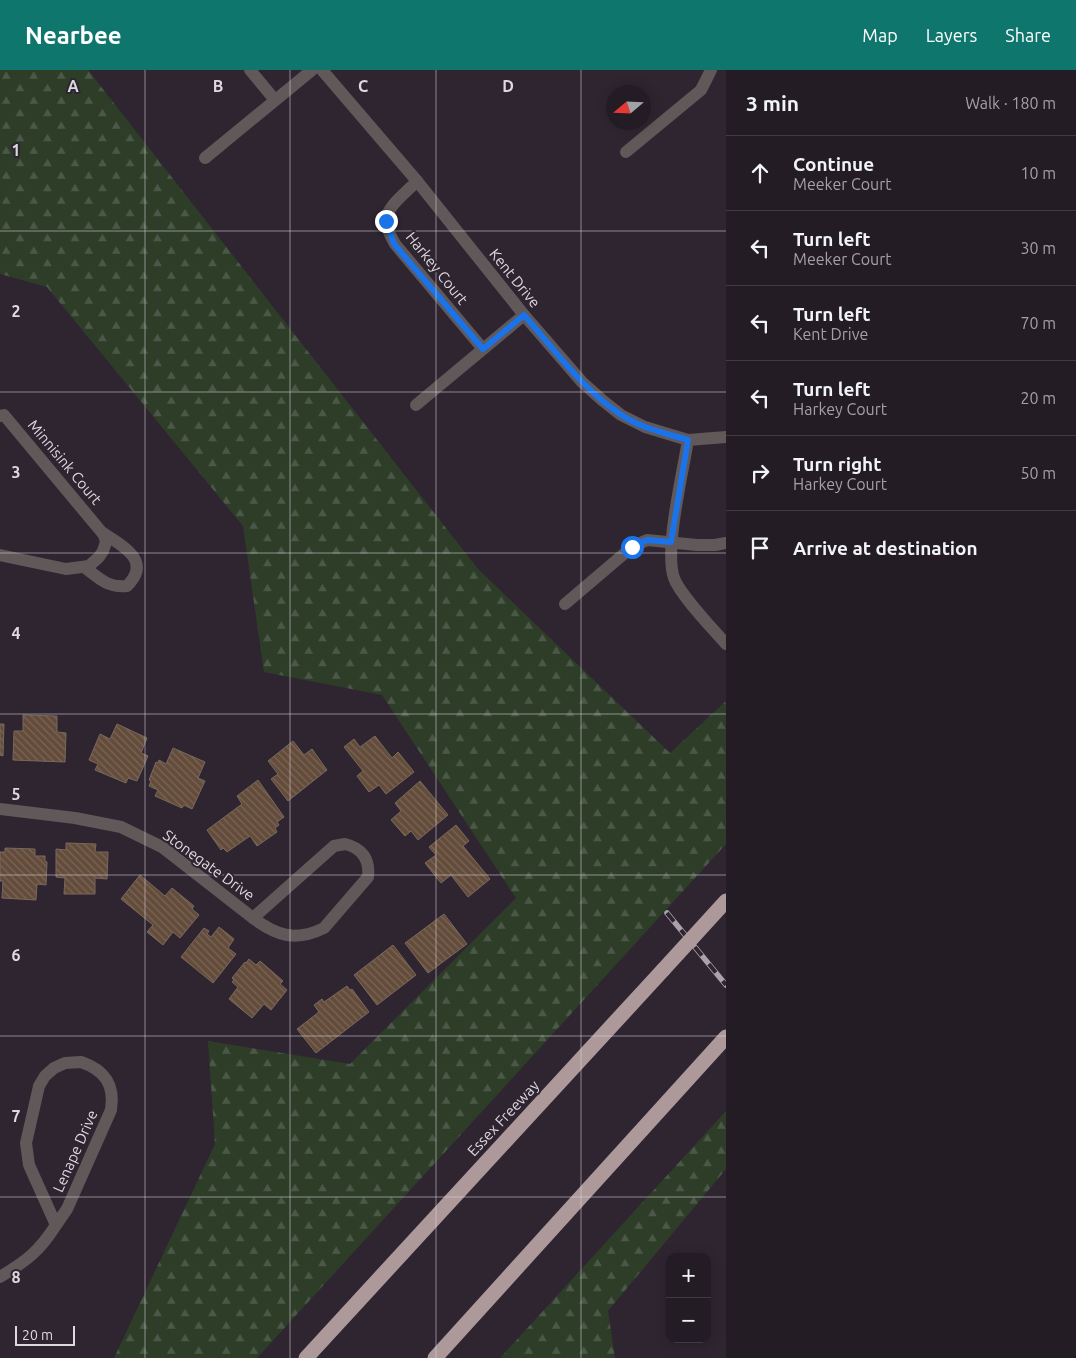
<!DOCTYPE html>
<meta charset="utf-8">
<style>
:root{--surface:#231c25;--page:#2f2932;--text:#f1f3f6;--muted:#a3a1a7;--line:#403a42;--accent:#0f766e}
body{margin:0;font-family:Ubuntu,sans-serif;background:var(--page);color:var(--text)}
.controls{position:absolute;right:15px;bottom:15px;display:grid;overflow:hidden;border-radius:10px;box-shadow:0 2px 12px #0003}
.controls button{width:45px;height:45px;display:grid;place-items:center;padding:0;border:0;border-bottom:1px solid var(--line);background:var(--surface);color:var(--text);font:25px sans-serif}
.compass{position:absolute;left:606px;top:15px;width:45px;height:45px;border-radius:50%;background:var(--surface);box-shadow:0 2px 12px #0003;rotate:251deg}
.scale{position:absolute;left:15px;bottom:12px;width:60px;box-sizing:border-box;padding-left:5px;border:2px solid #ded8df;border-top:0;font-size:14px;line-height:18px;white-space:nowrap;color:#ded8df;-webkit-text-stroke:4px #2f2531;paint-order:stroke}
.stop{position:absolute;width:15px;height:15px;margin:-11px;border:4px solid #1a73e8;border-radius:50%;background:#fff}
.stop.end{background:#1a73e8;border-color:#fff;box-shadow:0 1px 5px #0008}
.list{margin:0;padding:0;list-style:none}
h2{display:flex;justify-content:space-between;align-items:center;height:65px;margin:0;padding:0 20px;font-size:21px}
h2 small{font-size:16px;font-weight:400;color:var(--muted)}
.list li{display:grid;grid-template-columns:32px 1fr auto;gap:15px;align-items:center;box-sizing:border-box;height:75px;padding:0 20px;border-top:1px solid var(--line)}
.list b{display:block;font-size:19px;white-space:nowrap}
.list p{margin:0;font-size:16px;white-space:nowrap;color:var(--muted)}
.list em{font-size:16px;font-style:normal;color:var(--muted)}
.icon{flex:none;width:28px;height:28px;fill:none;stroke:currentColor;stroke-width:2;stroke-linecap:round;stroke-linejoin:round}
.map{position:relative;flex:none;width:726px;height:1288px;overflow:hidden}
header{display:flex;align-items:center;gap:30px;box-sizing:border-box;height:70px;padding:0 25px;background:var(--accent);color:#fff}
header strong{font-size:24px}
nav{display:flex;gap:28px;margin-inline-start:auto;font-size:18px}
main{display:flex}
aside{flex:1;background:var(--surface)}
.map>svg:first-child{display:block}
</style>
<header>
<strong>Nearbee</strong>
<nav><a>Map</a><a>Layers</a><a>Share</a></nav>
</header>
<main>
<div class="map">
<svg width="726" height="1288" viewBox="0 0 726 1288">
<defs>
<pattern id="forest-firs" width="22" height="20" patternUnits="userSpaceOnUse" patternTransform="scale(1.25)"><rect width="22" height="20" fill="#2d3d28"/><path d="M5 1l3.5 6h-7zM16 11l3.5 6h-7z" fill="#4b5847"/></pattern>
<pattern id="building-back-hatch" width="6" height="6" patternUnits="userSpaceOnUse" patternTransform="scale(1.25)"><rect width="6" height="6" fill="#644c3b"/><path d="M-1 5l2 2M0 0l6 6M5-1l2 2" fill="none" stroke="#7a6557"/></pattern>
</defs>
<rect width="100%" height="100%" fill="#2f2531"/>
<g fill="url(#forest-firs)">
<polygon points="0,0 88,0 478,499 670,683 726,631 726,774 257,1288 114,1288 215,1074 208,971 350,994 516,828 382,625 264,602 243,456 47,217 0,204"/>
<polygon points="726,1041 726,1099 608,1241 615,1288 500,1288"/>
</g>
<g fill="url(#building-back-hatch)" stroke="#78695e">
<polygon points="23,645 57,646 57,662 66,663 65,692 13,690 14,661 23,661"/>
<polygon points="0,654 4,654 3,686 0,685"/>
<polygon points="117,654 147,668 141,683 148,686 137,711 128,708 126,713 95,700 98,694 89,690 100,664 110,669"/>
<polygon points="375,666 392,688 398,682 414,702 386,724 379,715 369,722 357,706 363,701 344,677 354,669 360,677"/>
<polygon points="293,671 304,685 312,679 327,700 288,731 271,709 278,704 268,691"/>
<polygon points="173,678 205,692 198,708 205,711 192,739 184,735 182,738 155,726 158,720 149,716 151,711 149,710 156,692 158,693 159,690 166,694"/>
<polygon points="258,710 284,747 277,752 279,755 275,758 277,762 257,776 250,766 227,782 223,778 221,780 207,760 242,734 237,726"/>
<polygon points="420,711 448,745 418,770 411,761 405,766 391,750 401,741 395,733"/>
<polygon points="456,755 469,771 463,776 490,809 468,827 451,805 441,813 425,793 436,785 429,777"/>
<polygon points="66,773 96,774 95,782 108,782 107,809 95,808 95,824 64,824 65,808 56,807 56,779 66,780"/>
<polygon points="5,778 35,779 35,786 45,786 45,791 47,792 46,815 37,814 36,830 2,828 3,811 0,811 0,782 5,782"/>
<polygon points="140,805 165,826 172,818 194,836 192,839 199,845 180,868 173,862 163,875 147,862 153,855 121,829"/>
<polygon points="444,844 467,874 428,903 405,873"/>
<polygon points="219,857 234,869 228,878 236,884 213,913 181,887 204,858 209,861 207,864 211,867"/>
<polygon points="393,875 416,905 377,935 354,905"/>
<polygon points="249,889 256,895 260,891 283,911 280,914 287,920 271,940 264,934 252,948 229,929 238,917 232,912 234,910 232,908 245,892 246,893"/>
<polygon points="347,916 350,920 352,919 369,942 316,983 297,959 319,942 314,935 322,929 324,932"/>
</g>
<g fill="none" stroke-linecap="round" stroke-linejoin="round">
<g stroke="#615859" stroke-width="12">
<polyline points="250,0 275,30"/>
<polyline points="322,0 417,111 524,245 582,312 602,330 621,345 645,357 688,370 726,367"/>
<polyline points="626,82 701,20 711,0"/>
<polyline points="205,88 312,0"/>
<path d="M 417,111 C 407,122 386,136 386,152 C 387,159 391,167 395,174 L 483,279"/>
<polyline points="416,335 524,245"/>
<polyline points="0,346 4,345 104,465 106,472 103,481 99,487 89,496 66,499 0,485"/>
<path d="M 688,370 C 683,402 664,480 674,508 C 680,525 713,559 726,574"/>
<path d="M 84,497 C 99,508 107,518 127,516 C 152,491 124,477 103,463"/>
<polyline points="565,534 632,477 647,470 697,475 715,475 726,473"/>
<polyline points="0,739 75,748 121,757 162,777 253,848"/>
<path d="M 345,774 C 362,778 370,789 368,807 L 324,858 C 296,872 277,866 253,848 L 334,776 Z"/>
<path d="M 81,992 C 105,1000 115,1015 111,1040 L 67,1139 L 56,1155 L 29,1095 L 26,1073 L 39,1016 L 45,1006 L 54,998 L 65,993 Z"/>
<path d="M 0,1207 C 26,1191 39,1182 56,1155"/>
</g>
<g stroke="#ae999a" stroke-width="15">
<polyline points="306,1288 663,900"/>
<polyline points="435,1288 726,967"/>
</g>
<defs>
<polyline id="rail" points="667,843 726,915"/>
</defs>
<use href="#rail" stroke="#aaa2ab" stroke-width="5.5"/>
<use href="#rail" stroke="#2f2531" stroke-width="4" stroke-dasharray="11" stroke-linecap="butt"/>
<polyline stroke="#ae999a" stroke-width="15" points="663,900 726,831"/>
</g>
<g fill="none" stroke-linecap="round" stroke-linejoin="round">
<path stroke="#1a73e8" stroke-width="6" d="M 386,151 L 394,174 L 483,279 L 524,245 C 554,279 582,319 620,344 C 640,358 665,363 688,370 L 671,472 L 647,470 L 632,477"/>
</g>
<path fill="none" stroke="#ded8df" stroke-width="1" stroke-opacity="0.55" d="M 145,0 L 145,1288M 290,0 L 290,1288M 436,0 L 436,1288M 581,0 L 581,1288M 0,161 L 726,161M 0,322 L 726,322M 0,483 L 726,483M 0,644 L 726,644M 0,805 L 726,805M 0,966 L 726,966M 0,1127 L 726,1127"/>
<g text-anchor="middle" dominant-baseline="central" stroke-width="4" stroke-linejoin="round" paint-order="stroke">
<g font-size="15" fill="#ded8df" stroke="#2f2531">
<text transform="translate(437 198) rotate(51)">Harkey Court</text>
<text transform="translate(515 208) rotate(51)">Kent Drive</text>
<text transform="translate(65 392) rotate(50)">Minnisink Court</text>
<text transform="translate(209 795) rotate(36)">Stonegate Drive</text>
<text transform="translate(503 1048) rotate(-47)">Essex Freeway</text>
<text transform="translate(75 1081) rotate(-66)">Lenape Drive</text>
</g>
</g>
<g font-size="16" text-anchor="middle" font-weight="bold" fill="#ded8df" stroke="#2f2531" stroke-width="4" stroke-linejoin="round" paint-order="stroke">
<text x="73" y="22">A</text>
<text x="218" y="22">B</text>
<text x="363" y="22">C</text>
<text x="508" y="22">D</text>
<text x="16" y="86">1</text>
<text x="16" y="247">2</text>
<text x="16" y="408">3</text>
<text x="16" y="569">4</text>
<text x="16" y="730">5</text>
<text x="16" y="891">6</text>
<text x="16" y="1052">7</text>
<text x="16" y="1213">8</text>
</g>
</svg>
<div class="controls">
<button>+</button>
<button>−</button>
</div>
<svg class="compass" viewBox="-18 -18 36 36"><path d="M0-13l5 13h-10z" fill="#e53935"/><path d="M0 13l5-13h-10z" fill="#a3a1a7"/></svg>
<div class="scale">20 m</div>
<div class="stop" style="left:632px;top:477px"></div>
<div class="stop end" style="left:386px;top:151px"></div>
</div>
<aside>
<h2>3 min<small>Walk · 180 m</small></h2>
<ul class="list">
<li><svg class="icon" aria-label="ahead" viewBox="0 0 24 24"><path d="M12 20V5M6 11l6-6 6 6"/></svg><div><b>Continue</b><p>Meeker Court</p></div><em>10 m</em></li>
<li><svg class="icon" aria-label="left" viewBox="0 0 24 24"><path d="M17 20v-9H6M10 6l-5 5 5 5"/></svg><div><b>Turn left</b><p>Meeker Court</p></div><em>30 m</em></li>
<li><svg class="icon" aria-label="left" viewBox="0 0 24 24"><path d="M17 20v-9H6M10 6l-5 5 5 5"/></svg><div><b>Turn left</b><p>Kent Drive</p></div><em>70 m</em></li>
<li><svg class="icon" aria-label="left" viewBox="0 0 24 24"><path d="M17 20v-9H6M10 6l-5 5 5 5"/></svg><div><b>Turn left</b><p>Harkey Court</p></div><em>20 m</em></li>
<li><svg class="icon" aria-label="right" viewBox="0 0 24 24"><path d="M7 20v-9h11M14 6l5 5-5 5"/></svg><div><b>Turn right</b><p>Harkey Court</p></div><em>50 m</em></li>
<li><svg class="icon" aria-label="arrive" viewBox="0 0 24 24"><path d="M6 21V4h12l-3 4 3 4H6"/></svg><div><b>Arrive at destination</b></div></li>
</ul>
</aside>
</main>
